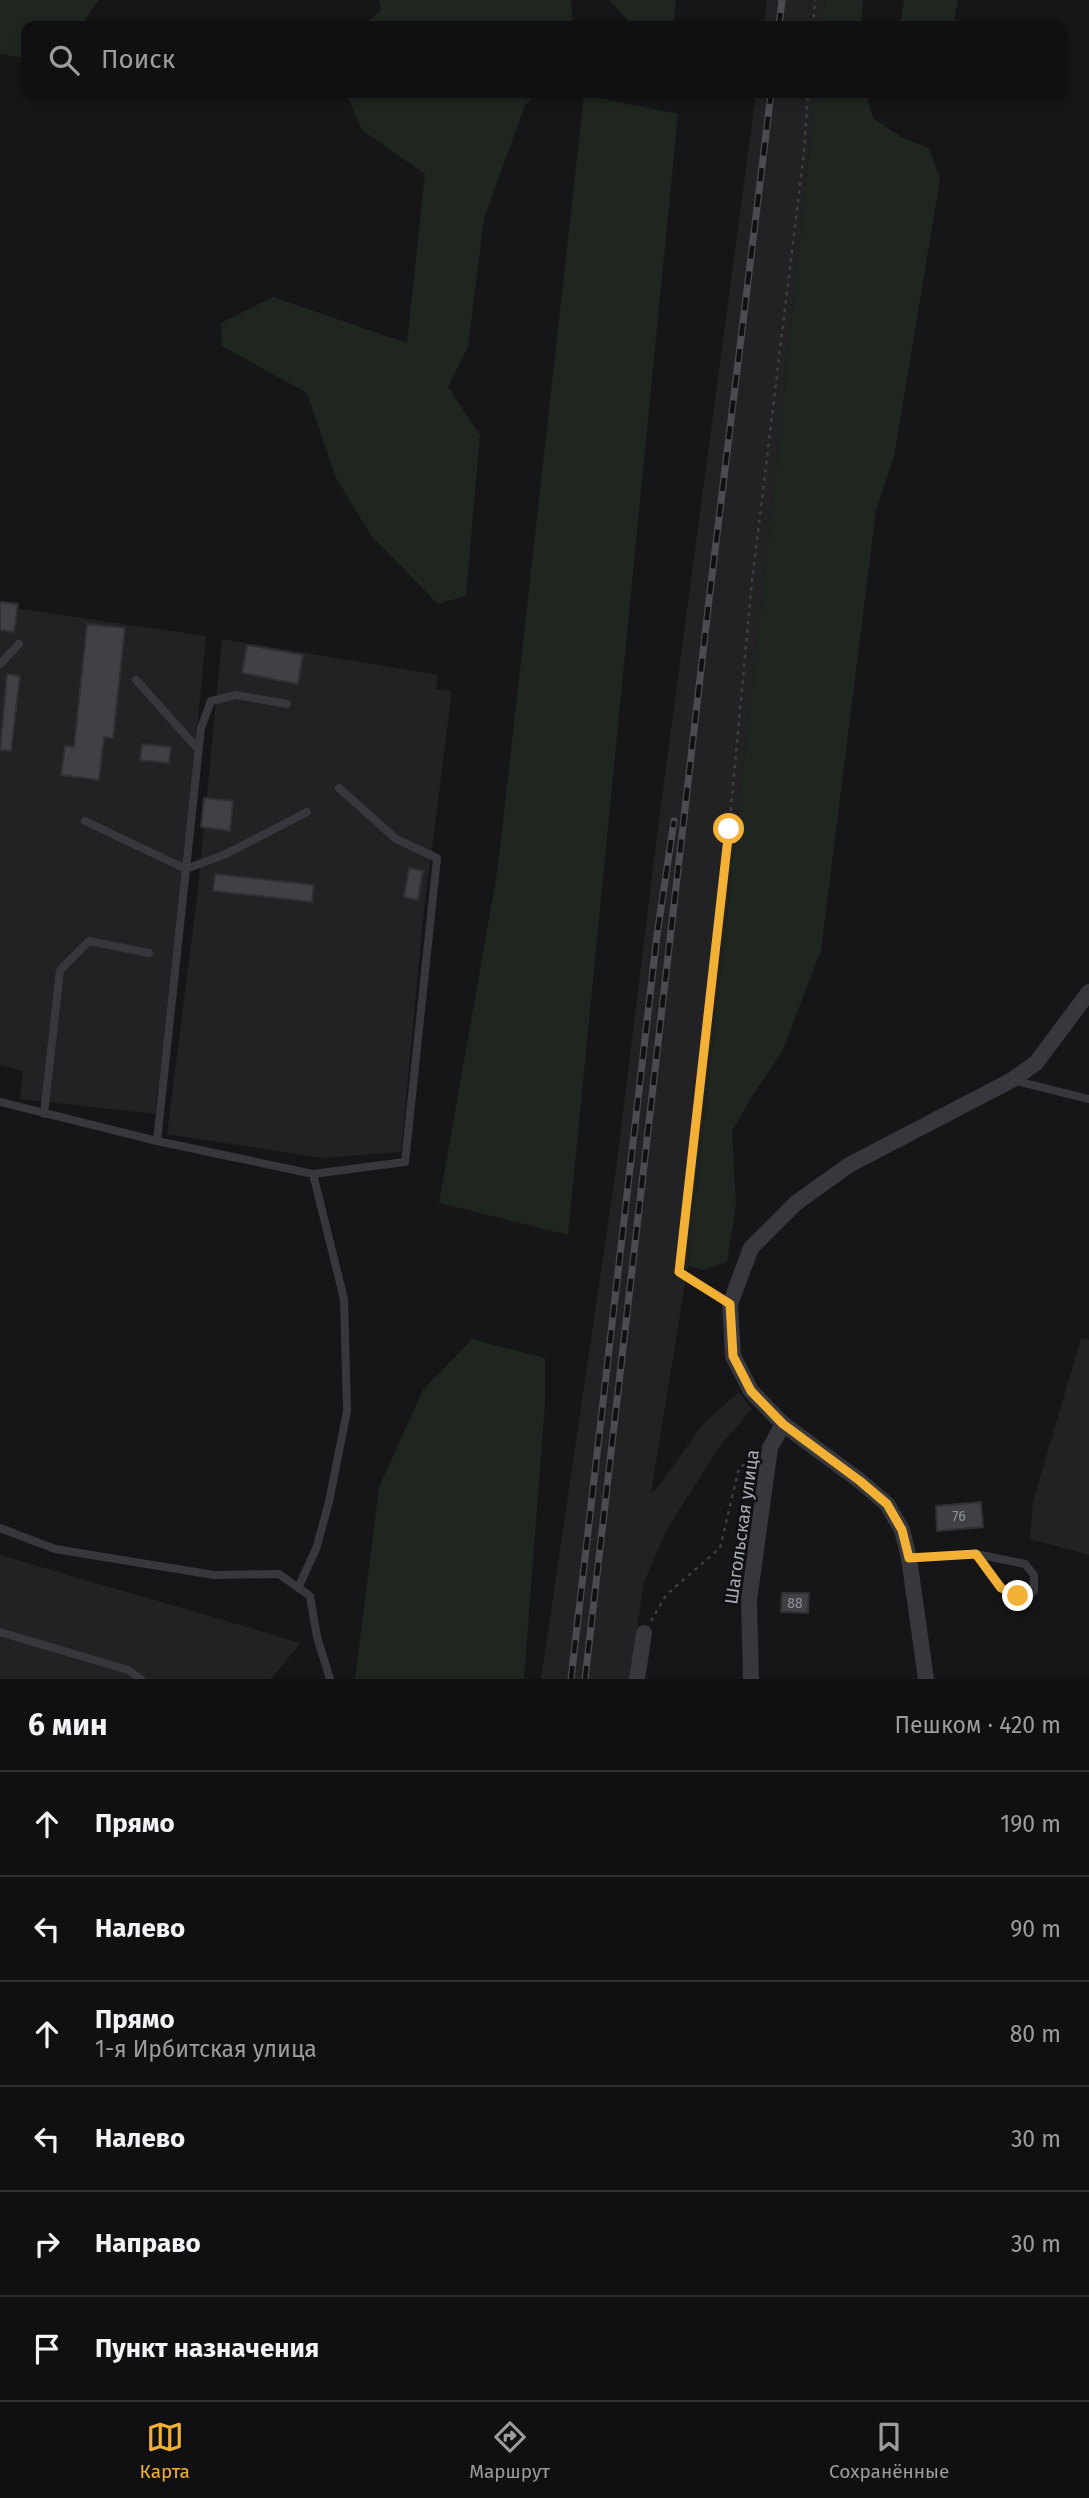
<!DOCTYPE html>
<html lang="ru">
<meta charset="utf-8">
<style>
:root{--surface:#101012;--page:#19191b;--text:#f1f3f6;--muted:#9c9d9f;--line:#303032;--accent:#f2b134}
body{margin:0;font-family:"Fira Sans",sans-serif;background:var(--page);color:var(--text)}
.stop{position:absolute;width:21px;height:21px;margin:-16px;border:5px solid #f2b134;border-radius:50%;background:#fff}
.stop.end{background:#f2b134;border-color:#fff;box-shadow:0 2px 7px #0008}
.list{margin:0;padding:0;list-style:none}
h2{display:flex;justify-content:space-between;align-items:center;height:91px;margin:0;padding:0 28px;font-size:30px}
h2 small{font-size:23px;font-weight:400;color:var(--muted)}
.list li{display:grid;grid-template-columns:46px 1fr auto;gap:21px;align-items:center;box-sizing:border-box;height:105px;padding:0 28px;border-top:2px solid var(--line)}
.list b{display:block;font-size:26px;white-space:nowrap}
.list p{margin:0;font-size:23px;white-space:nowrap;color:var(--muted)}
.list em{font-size:23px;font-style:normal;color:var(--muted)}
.icon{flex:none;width:38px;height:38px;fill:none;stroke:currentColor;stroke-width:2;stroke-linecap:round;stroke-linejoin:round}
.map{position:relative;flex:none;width:1089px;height:1679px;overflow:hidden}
.search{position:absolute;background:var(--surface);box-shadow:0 4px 10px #0003;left:21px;right:21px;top:21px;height:77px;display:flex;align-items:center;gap:18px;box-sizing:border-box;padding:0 24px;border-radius:14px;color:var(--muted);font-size:26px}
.sheet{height:721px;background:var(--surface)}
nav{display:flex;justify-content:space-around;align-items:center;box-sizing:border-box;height:98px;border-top:2px solid var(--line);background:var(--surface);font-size:19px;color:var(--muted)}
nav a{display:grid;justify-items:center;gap:4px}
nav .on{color:var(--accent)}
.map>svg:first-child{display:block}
</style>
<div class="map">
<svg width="1089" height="1679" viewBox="0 0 1089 1679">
<rect width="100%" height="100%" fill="#161618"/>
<g fill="#222225">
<polygon points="767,0 825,0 822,26 764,26"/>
<polygon points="756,93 815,93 775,479 688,1266 651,1493 656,1490 703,1424 739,1392 752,1409 720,1446 667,1529 644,1582 629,1679 541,1679 617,1162 658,827"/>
<polygon points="0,606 206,636 180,904 155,1114 20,1099 23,1071 0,1065"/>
<polygon points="222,639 438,675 436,689 452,691 423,920 401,1152 322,1158 167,1134 197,898"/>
<polygon points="1081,1338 1089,1340 1089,1555 1030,1539 1033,1502"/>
<polygon points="0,1555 301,1643 271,1679 0,1679"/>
</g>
<g fill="#1e261f">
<polygon points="0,0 99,0 80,26 26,26 26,58 24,58 0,54"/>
<polygon points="379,0 571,0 573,26 363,26 381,10"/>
<polygon points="609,0 676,0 673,26 634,26"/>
<polygon points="825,0 863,0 861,26 822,26"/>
<polygon points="904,0 958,0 953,26 900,26"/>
<polygon points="346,93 536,93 525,105 484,219 468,347 448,387 480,435 466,596 438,604 372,537 335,476 307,393 222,346 221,323 273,297 407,343 425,174 362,130"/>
<polygon points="815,93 866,93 873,118 901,137 929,148 940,179 894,457 876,510 821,950 782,1052 749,1101 732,1132 736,1205 727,1262 704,1270 688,1266 775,479"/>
<polygon points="584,95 678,114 568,1235 439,1203 498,867"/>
<polygon points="472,1339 545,1358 545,1403 524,1679 355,1679 379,1487 423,1390"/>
</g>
<g fill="#404145" stroke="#303034" stroke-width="2">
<polygon points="0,602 18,604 14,632 0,630"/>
<polygon points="87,624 125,628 113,738 104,737 99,780 61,775 65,746 74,747"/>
<polygon points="247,645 303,655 298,684 242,673"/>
<polygon points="7,674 20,676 11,751 0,750"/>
<polygon points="142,744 171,747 169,763 140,760"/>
<polygon points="204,798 233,801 230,831 201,827"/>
<polygon points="409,868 423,871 418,900 404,897"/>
<polygon points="215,874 314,885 312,902 213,891"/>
<polygon points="981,1502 983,1527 937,1531 936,1506"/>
<polygon points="782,1593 809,1593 808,1613 781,1612"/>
</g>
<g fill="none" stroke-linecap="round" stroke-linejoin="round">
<g stroke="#3d3f44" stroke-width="2.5" stroke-dasharray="3.5 5" stroke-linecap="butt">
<polyline points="813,26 815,0"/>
<polyline points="718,1296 679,1272 729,829 752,581 804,152 808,93"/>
<polyline points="651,1621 666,1595 720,1548 739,1468 752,1459"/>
</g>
<g stroke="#37383d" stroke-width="8">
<polyline points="0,664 19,644"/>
<polyline points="136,680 198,749"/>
<polyline points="85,821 186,869 228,853 307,812"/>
<polyline points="1012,1080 1089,1099"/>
<polyline points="0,1102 157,1141 201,728 211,701 236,695 287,704"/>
<polyline points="44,1114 60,970 89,941 149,953"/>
<polyline points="157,1141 313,1174 344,1299 347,1411 329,1502 316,1549 298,1588"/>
<polyline points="313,1174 405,1162 437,858 396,839 339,788"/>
<polyline points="0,1528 55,1549 214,1575 279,1574 310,1596 317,1637 330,1679"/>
<path d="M 909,1558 L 976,1554 L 1025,1564 L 1034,1575 L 1034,1591 L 1029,1596 C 1001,1598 991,1574 976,1554"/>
<polyline points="0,1632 128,1670 141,1679"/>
</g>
<g stroke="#37383d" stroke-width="16">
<polyline points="637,1679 644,1633"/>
<polyline points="751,1679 749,1600 770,1448 783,1424"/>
<polyline points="926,1679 909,1558 902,1530 887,1504 860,1481 783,1424 751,1391 733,1356 730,1304 751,1248 796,1203 849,1165 1012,1080 1036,1063 1089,992"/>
</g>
<defs>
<g id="rail">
<polyline points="779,26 782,0"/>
<polyline points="571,1679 657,935 674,821"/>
<polyline points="585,1679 709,600 771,93"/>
</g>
</defs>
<use href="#rail" stroke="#4a4c52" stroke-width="7"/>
<use href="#rail" stroke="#111113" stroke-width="4.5" stroke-dasharray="13" stroke-linecap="butt"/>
</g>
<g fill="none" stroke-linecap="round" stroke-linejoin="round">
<polyline stroke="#f2b134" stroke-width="9" points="729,829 679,1272 730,1304 733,1356 751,1391 783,1424 860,1481 887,1504 902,1530 909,1558 976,1554 1001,1588 1018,1596"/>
</g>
<g text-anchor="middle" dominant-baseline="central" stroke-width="5" stroke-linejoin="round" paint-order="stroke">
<g font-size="14" fill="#8e929b">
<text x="959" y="1516">76</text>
<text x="795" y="1603">88</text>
</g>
<g font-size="18" fill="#a8adb8" stroke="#111113">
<text transform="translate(742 1527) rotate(-82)">Шагольская улица</text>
</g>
</g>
</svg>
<div class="stop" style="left:729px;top:829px"></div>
<div class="stop end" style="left:1018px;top:1596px"></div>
<div class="search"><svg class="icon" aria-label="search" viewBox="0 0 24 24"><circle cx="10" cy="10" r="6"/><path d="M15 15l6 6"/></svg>Поиск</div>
</div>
<section class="sheet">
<h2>6 мин<small>Пешком · 420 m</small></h2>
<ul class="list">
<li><svg class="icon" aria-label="ahead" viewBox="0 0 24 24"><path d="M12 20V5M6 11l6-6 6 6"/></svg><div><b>Прямо</b></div><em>190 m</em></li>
<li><svg class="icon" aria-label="left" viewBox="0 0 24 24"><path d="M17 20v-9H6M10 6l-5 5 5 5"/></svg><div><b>Налево</b></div><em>90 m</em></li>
<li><svg class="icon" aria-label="ahead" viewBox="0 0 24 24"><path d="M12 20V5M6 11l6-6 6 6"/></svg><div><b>Прямо</b><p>1-я Ирбитская улица</p></div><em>80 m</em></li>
<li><svg class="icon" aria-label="left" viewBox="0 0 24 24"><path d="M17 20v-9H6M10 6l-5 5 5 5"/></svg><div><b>Налево</b></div><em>30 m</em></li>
<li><svg class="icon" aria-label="right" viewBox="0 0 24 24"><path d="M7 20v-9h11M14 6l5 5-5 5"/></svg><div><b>Направо</b></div><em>30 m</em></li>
<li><svg class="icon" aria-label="arrive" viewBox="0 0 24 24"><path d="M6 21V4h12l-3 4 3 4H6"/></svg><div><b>Пункт назначения</b></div></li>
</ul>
</section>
<nav>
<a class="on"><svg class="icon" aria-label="map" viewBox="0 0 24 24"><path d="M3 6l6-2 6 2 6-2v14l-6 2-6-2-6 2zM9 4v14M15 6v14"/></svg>Карта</a>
<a><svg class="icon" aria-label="directions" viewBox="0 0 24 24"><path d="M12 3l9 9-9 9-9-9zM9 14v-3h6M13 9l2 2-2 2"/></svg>Маршрут</a>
<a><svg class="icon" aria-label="saved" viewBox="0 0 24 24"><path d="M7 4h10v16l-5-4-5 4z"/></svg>Сохранённые</a>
</nav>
